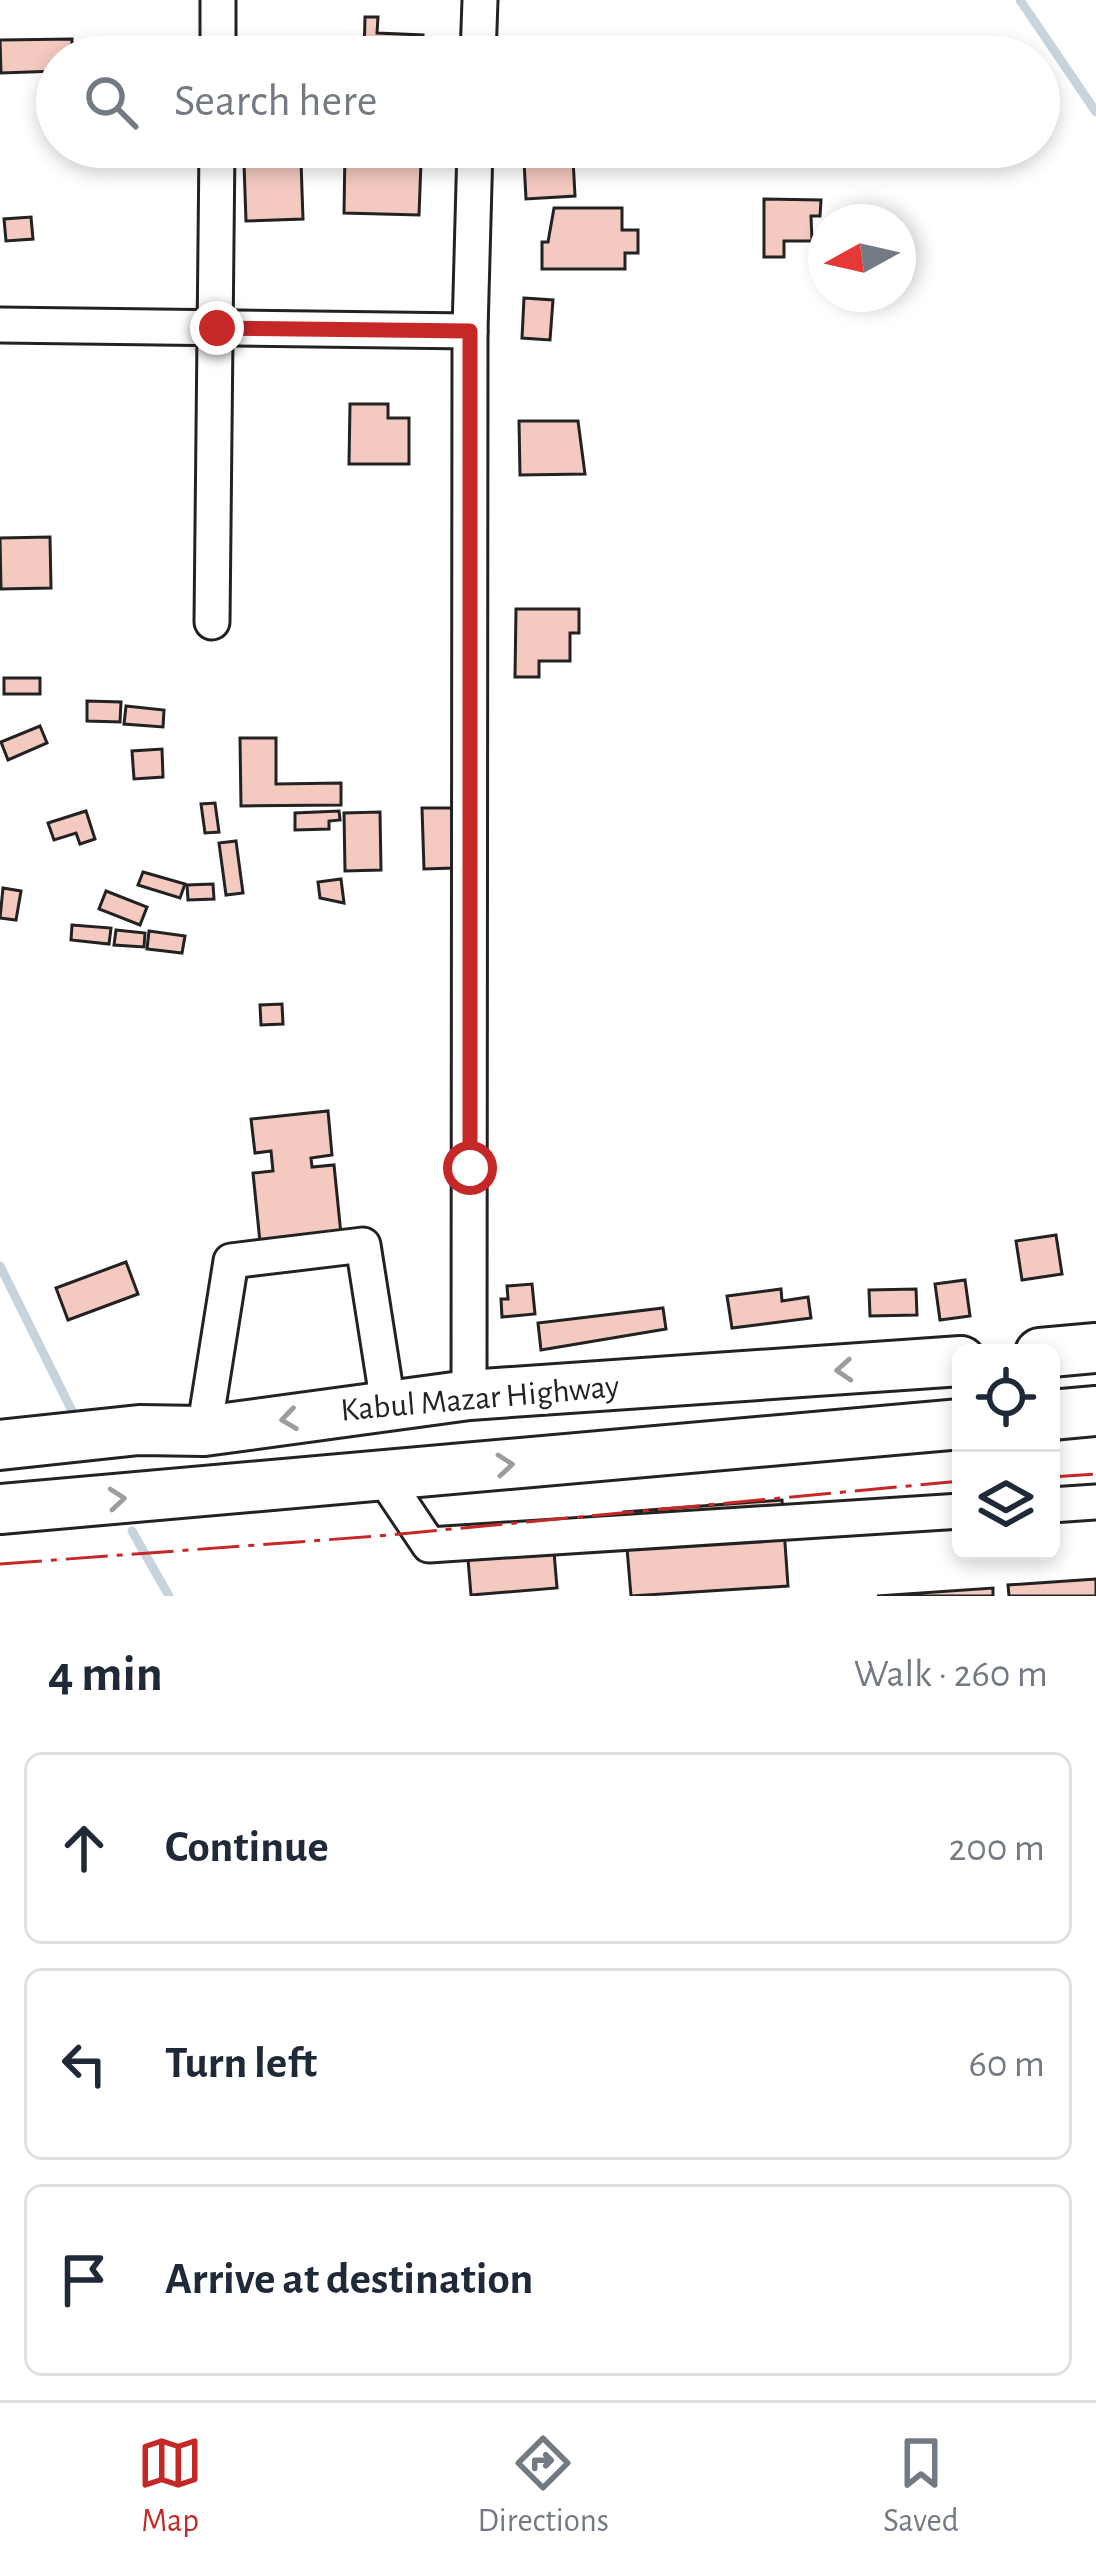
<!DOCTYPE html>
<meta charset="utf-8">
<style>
:root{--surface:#fff;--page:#f6f6f7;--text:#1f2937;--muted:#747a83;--line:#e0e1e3;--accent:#c62828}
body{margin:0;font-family:"Alegreya Sans",sans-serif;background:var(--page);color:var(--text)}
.controls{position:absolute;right:36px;bottom:36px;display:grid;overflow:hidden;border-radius:18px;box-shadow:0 6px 18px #0003}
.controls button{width:108px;height:108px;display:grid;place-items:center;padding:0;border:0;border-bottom:3px solid var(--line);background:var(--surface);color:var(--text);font:60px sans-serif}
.compass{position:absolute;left:808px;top:204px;width:108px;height:108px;border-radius:50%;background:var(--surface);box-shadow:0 6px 18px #0003;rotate:262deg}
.stop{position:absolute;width:36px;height:36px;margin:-27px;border:9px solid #c62828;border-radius:50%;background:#fff}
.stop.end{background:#c62828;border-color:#fff;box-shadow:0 3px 12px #0008}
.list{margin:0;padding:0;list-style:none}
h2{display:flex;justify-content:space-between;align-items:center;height:156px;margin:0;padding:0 48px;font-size:51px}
h2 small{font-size:39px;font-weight:400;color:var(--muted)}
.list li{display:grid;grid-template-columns:78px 1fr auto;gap:36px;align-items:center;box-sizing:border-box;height:192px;margin:0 24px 24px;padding:0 24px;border:3px solid var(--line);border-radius:18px}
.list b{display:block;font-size:45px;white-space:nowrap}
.list em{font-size:39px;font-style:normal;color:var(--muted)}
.icon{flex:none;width:66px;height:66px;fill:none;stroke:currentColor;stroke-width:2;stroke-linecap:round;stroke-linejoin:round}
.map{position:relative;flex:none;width:1096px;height:1596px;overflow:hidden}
.search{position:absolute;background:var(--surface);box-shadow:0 6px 18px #0003;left:36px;right:36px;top:36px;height:132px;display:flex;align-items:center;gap:30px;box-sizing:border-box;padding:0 42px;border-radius:66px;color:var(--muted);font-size:45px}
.sheet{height:804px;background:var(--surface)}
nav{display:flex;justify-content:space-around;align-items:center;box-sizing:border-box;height:168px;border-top:3px solid var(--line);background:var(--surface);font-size:33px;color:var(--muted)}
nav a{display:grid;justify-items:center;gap:6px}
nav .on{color:var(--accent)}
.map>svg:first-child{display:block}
</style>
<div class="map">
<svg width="1096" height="1596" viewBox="0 0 1096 1596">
<rect width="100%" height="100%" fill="#fff"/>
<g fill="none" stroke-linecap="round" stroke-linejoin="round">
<g stroke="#c7d3dd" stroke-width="9">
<polyline points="1020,0 1096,112"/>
<polyline points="0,1266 77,1421"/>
<polyline points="132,1531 169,1596"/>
</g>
</g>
<g fill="#f3c9c0" stroke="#222" stroke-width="3">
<polygon points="365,17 378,17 377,33 423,35 422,57 364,57"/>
<polygon points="72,39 72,57 57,57 57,71 1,73 0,40"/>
<polygon points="345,150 368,151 368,161 421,162 419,215 344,213"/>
<polygon points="573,159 575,196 526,199 524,161"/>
<polygon points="301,162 303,219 246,221 244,164"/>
<polygon points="764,199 821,200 820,216 811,216 812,241 784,241 784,257 764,257"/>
<polygon points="554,208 622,208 622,230 638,230 638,253 625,253 625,269 542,269 542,242 548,242"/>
<polygon points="31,217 33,239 6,241 4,219"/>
<polygon points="524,298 553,300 550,340 522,338"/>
<polygon points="350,404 388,404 388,418 409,418 409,464 349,464"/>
<polygon points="519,421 578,421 585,474 520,475"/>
<polygon points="50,537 51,588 1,589 0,538"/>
<polygon points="516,609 579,609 579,633 570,633 570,661 539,661 539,677 515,677"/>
<rect x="4" y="678" width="36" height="16"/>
<polygon points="87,701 121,702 120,722 87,721"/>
<polygon points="126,706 164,710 163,727 124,724"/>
<polygon points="40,726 47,743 8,760 1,742"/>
<polygon points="240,738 276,738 276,784 341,783 341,805 241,806"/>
<polygon points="162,749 163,777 134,779 132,751"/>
<polygon points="215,803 219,832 205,833 201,804"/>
<polygon points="422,808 452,808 454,868 424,869"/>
<polygon points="86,811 95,839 80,844 76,833 54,840 48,823"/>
<polygon points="339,811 340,820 329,821 329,829 295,830 295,813"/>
<polygon points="380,812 381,870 345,871 344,813"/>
<polygon points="236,841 243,893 226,895 219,843"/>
<polygon points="143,872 185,884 180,898 138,885"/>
<polygon points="341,879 344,903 320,898 318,882"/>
<polygon points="213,884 214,899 188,900 187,885"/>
<polygon points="3,888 21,891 16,920 0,918"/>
<polygon points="106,891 147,907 140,925 99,909"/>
<polygon points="72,925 111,928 109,944 71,940"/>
<polygon points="116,930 145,933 144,947 114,945"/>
<polygon points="149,931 185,936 182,953 147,949"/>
<polygon points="282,1004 283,1024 261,1025 260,1005"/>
<polygon points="328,1111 332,1155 311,1158 312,1167 334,1165 342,1244 261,1252 253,1173 273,1171 271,1151 255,1153 251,1119"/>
<polygon points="1056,1235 1062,1274 1022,1280 1016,1241"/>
<polygon points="126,1262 138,1294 68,1320 56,1288"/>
<polygon points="965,1280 970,1316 940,1320 935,1284"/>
<polygon points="532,1284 535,1314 502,1317 501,1299 508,1299 507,1286"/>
<polygon points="781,1289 782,1301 808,1297 811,1318 732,1328 727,1296"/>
<polygon points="916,1289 917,1315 870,1316 869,1290"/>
<polygon points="663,1308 666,1329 541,1350 538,1323"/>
<polygon points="782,1500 788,1586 631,1596 624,1512"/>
<polygon points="552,1528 557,1588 471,1595 466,1535"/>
<polygon points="1096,1579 1096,1596 1009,1596 1008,1585"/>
<polygon points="993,1588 993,1596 877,1596"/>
</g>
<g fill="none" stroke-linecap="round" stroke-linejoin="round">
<defs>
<g id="minor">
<polyline points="218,57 218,0"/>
<polyline points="478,57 480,0"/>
<polyline points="0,325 470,331"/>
<polyline points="212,622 217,147"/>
<polyline points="469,1395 470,331 475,147"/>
<polyline points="204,1431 231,1261 363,1245 388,1404"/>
<polyline points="382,1475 429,1545 961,1511"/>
<polyline points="1051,1505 1096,1502"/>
</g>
<g id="highway">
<polyline points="1040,1353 1096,1348"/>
<polyline points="1051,1415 1096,1411"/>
<polyline points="0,1445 139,1430 204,1431 469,1395 961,1361"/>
<polyline points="0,1509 961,1424"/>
</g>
</defs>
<use href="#minor" stroke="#222" stroke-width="39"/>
<use href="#highway" stroke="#222" stroke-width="54"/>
<use href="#minor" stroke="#fff" stroke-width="33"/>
<use href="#highway" stroke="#fff" stroke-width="48"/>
<g stroke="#c62828" stroke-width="3" stroke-dasharray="42 9 6 9" stroke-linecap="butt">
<polyline points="1051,1477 1096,1474"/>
<polyline points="0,1564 378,1536 961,1481"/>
</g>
</g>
<defs><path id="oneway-chevron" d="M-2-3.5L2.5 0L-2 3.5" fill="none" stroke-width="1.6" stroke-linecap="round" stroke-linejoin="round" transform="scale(3)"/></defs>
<g stroke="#9c9c9c">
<use href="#oneway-chevron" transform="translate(844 1370) rotate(176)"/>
<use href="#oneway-chevron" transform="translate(289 1419) rotate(172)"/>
<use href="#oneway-chevron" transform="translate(505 1465) rotate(-5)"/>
<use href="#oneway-chevron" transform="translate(117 1499) rotate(-5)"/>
</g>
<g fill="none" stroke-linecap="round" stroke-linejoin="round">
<polyline stroke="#c62828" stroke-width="15" points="217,328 470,331 470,1168"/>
</g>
<g text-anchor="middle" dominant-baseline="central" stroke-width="9" stroke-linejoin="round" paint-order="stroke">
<g font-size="33" fill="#222" stroke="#fff">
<text transform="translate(480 1399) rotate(-5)">Kabul Mazar Highway</text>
</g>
</g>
</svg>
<div class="controls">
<button><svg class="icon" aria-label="locate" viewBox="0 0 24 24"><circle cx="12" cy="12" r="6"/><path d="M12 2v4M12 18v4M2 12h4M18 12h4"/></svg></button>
<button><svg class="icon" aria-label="layers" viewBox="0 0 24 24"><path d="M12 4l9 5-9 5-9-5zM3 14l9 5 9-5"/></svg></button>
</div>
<svg class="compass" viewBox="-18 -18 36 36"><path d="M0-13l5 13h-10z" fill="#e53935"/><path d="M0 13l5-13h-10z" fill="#747a83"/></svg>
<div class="stop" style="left:470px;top:1168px"></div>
<div class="stop end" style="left:217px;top:328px"></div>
<div class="search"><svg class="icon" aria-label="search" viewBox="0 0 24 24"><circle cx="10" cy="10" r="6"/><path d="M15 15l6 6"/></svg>Search here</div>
</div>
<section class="sheet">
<h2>4 min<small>Walk · 260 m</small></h2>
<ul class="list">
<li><svg class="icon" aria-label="ahead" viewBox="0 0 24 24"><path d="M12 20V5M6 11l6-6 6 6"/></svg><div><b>Continue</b></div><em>200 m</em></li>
<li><svg class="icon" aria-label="left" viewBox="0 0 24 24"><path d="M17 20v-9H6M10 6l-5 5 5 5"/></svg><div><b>Turn left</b></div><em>60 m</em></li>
<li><svg class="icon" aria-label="arrive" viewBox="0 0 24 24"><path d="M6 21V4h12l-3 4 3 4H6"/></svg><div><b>Arrive at destination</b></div></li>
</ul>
</section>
<nav>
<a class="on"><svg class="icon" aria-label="map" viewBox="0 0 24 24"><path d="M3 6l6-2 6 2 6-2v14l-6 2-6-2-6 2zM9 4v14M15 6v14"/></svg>Map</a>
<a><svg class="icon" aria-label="directions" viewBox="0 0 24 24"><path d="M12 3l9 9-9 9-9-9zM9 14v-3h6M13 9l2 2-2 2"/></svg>Directions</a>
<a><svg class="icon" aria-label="saved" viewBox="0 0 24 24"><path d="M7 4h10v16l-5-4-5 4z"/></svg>Saved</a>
</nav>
